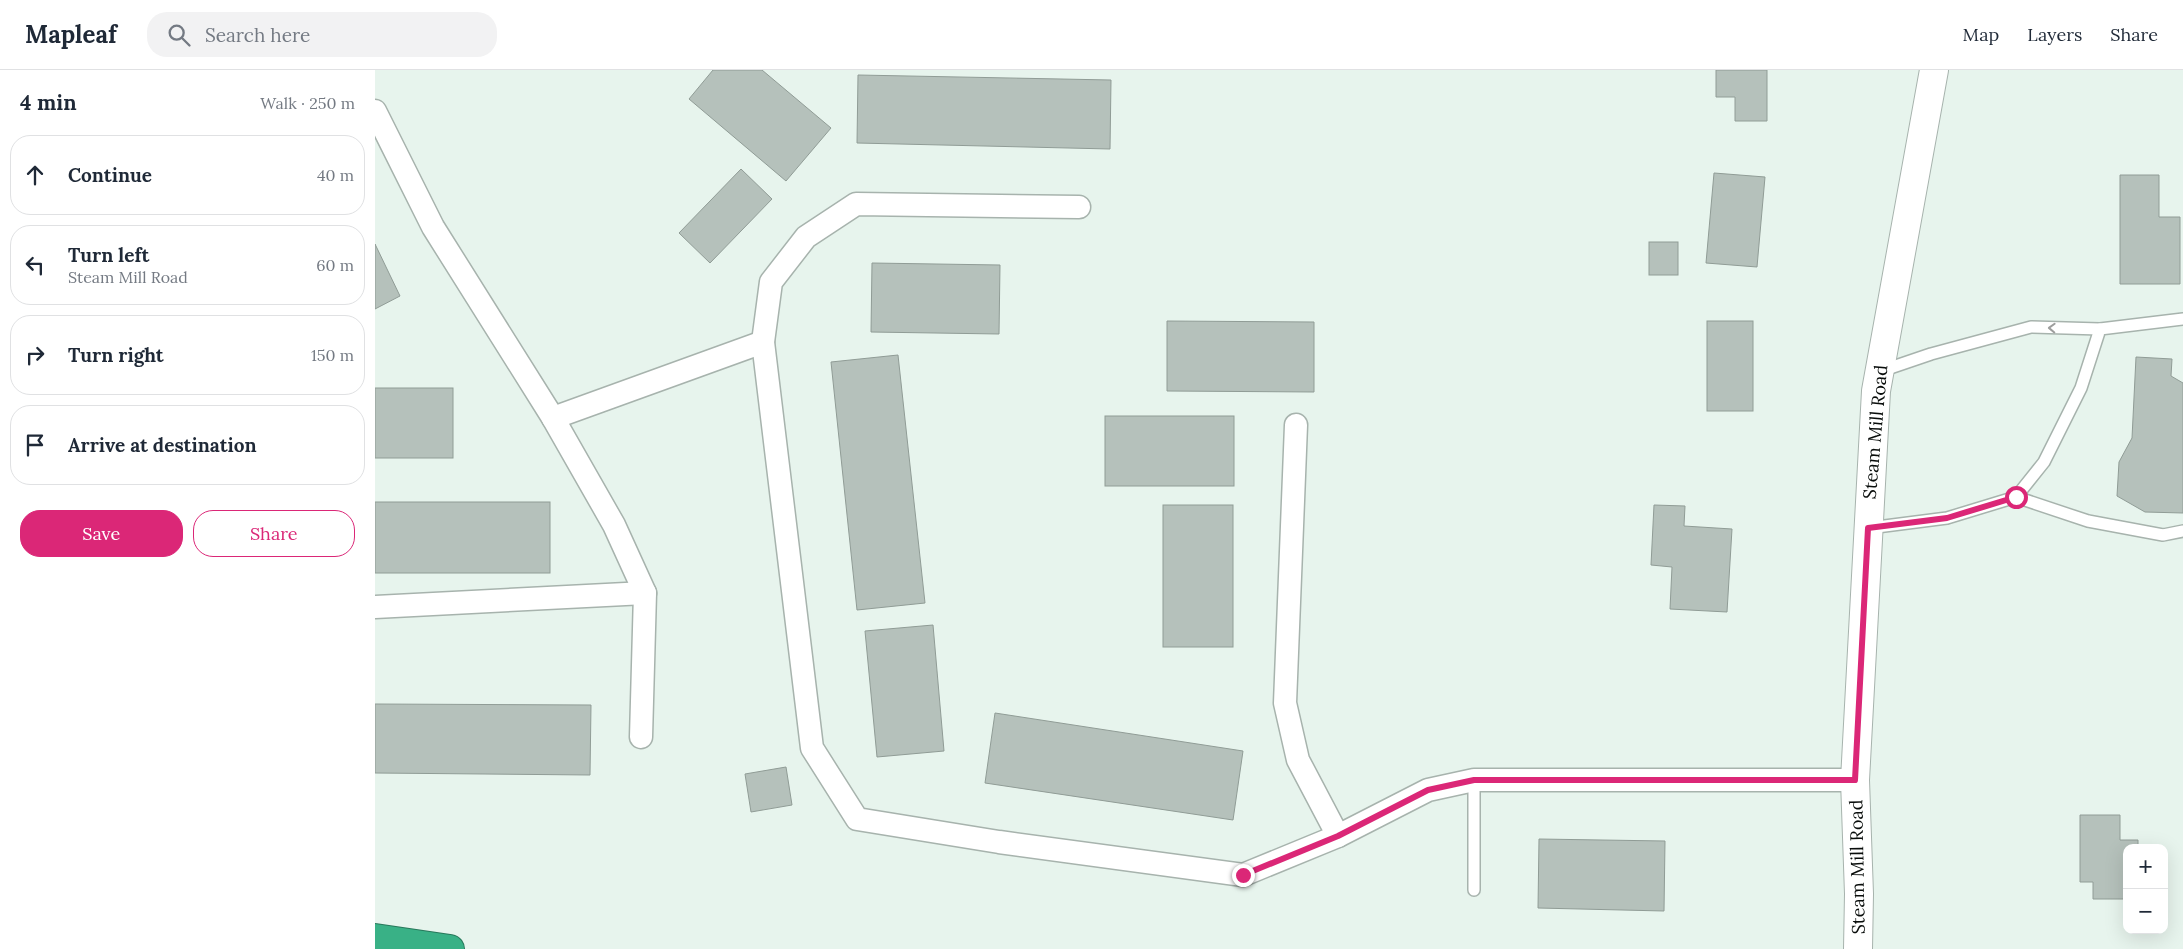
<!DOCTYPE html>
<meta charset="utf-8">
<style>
:root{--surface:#fff;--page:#f2f2f3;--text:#1f2937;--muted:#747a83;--line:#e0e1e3;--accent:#db2777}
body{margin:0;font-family:Lora,serif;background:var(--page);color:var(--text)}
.controls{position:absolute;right:15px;bottom:15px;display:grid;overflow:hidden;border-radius:10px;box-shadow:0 5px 20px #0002}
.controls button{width:45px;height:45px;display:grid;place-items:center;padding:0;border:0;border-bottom:1px solid var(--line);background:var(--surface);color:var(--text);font:25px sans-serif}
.stop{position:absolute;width:15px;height:15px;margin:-11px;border:4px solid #db2777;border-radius:50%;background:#fff}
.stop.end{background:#db2777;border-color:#fff;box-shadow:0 1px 5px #0008}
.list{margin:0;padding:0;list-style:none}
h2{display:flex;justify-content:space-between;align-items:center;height:65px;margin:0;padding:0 20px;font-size:21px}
h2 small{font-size:16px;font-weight:400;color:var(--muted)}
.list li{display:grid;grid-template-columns:32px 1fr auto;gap:15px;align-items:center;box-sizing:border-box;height:80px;margin:0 10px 10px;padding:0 10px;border:1px solid var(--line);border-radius:20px}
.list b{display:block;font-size:19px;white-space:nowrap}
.list p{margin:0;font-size:16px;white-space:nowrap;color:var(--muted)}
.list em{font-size:16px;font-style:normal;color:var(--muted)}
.actions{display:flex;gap:10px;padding:15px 20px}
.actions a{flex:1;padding:11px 0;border:1px solid var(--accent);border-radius:20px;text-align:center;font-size:18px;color:var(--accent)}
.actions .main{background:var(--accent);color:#fff}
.icon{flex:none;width:28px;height:28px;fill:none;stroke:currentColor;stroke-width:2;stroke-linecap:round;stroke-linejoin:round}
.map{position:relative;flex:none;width:1808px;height:879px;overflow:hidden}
header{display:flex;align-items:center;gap:30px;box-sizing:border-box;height:70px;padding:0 25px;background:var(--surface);border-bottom:1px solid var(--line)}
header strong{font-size:24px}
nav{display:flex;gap:28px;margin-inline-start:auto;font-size:18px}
.search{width:350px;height:45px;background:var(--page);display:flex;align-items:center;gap:12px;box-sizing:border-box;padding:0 18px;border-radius:20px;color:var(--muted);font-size:19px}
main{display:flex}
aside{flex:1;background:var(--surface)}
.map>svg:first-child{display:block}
</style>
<header>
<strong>Mapleaf</strong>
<div class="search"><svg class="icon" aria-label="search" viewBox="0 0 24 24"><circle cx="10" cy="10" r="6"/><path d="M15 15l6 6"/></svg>Search here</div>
<nav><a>Map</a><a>Layers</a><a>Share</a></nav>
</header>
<main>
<aside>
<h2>4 min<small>Walk · 250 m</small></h2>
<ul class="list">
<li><svg class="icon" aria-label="ahead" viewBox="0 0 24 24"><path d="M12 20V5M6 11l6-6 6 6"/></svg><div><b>Continue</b></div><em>40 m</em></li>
<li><svg class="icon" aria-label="left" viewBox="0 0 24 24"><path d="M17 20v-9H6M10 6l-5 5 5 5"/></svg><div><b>Turn left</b><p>Steam Mill Road</p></div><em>60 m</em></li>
<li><svg class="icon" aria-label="right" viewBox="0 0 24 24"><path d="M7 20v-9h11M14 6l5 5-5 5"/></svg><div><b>Turn right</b></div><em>150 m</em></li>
<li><svg class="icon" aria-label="arrive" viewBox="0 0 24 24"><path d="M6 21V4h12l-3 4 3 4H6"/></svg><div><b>Arrive at destination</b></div></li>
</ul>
<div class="actions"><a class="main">Save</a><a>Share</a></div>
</aside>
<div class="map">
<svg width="1808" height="879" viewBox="0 0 1808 879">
<rect width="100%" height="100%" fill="#e7f4ed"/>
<g fill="#b5c1bb" stroke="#909c96">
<polygon points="338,0 387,0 456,58 411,111 314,29"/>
<polygon points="1341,0 1392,0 1392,51 1360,51 1360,27 1341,27"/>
<polygon points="483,5 736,10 735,79 482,73"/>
<polygon points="366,99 397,129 335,193 304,163"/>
<polygon points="1339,103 1390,107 1382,197 1331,193"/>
<polygon points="1745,105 1784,105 1784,147 1805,147 1805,214 1745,214"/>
<rect x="1274" y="172" width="29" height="33"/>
<polygon points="0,174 25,226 0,239"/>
<polygon points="497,193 625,195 624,264 496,262"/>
<polygon points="792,251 939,252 939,322 792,321"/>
<rect x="1332" y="251" width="46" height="90"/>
<polygon points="523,285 550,533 482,540 456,292"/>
<polygon points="1761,287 1797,289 1796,306 1808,313 1808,443 1770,442 1742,426 1744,392 1757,368"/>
<rect x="0" y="318" width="78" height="70"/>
<rect x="730" y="346" width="129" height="70"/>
<rect x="0" y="432" width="175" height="71"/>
<rect x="788" y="435" width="70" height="142"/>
<polygon points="1279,435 1310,436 1309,456 1357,459 1352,542 1295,539 1297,497 1276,495"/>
<polygon points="558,555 569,681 502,687 490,561"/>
<polygon points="0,634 216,635 215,705 0,703"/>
<polygon points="620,643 868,681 858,750 610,713"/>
<polygon points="411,697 417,735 376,742 370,704"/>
<polygon points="1705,745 1745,745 1745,770 1763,770 1763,778 1752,778 1752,829 1718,829 1718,812 1705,812"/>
<polygon points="1164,769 1290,771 1289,841 1163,838"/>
</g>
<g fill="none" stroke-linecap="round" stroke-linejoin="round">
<defs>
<g id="lane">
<polyline points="1506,301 1556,284 1656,257 1725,259"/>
<polyline points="1641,427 1713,451 1788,465 1808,461"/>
<polyline points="1494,458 1572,448 1641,427 1669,392 1706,318 1725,259 1808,249"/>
<polyline points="1099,710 1099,820"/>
</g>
<g id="street">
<polyline points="0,41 58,157 178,348 239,455 270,523 266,667"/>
<polyline points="704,137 481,134 431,167 396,212 388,272 437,678 482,749 624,772 868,805 963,766 1053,720 1099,710 1480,710"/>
<polyline points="178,348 388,272"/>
<polyline points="921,355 910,633 923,690 963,766"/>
<polyline points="0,537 270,523"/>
</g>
<polyline id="secondary" points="1483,879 1484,824 1480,710 1501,321 1559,0"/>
<polyline id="highway" points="0,868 75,879"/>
</defs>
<use href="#lane" stroke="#a7b3ad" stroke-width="14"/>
<use href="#street" stroke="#a7b3ad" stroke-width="25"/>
<use href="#secondary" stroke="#a7b3ad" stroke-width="30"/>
<use href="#highway" stroke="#28785b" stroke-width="30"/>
<use href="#lane" stroke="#fff" stroke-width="11"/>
<use href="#street" stroke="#fff" stroke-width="22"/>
<use href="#secondary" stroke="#fff" stroke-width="28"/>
<use href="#highway" stroke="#39b186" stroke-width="28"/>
</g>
<defs><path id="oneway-chevron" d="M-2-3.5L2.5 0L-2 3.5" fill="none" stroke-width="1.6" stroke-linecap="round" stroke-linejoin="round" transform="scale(1.25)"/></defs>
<use stroke="#9d9e9d" href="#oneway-chevron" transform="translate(1677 258) rotate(-178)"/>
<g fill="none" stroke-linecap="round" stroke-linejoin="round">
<polyline stroke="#db2777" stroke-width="6" points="868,805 963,766 1053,720 1099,710 1480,710 1493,458 1572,448 1641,427"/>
</g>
<g text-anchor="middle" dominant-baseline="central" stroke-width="4" stroke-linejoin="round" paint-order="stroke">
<g font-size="18" fill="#090d0b" stroke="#fff">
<text transform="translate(1500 362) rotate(-85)">Steam Mill Road</text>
<text transform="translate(1482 797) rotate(-91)">Steam Mill Road</text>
</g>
</g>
</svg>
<div class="controls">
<button>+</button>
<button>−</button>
</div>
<div class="stop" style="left:1641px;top:427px"></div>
<div class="stop end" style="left:868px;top:805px"></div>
</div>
</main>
